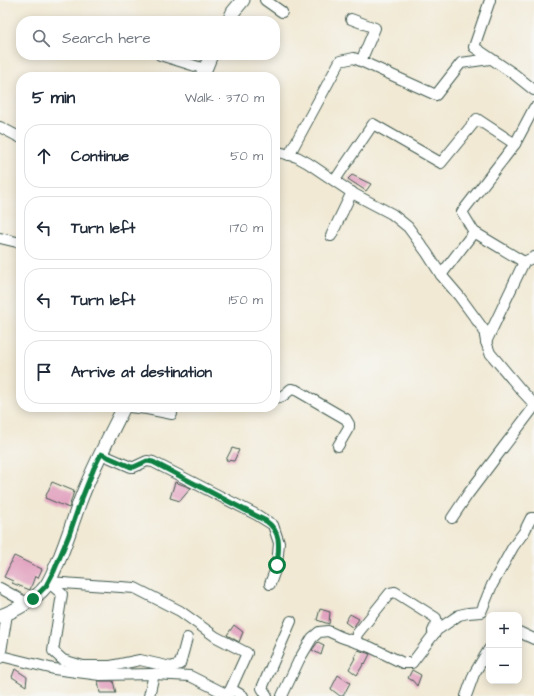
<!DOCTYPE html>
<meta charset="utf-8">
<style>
:root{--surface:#fff;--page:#f2f2f3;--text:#1f2937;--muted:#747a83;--line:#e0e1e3}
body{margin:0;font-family:"Architects Daughter",sans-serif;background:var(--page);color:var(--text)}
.controls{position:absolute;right:12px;bottom:12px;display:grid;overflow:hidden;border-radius:8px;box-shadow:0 2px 10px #0003}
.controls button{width:36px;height:36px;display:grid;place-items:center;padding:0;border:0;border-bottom:1px solid var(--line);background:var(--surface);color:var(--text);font:20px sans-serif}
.stop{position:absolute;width:12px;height:12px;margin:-9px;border:3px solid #0b8043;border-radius:50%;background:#fff}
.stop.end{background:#0b8043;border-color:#fff;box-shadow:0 1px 4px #0008}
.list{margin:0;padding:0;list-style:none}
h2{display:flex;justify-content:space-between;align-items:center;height:52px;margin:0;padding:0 16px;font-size:17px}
h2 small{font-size:13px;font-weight:400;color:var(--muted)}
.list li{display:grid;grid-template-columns:26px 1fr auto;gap:12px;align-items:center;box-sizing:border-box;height:64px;margin:0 8px 8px;padding:0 8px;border:1px solid var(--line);border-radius:16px}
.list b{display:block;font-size:15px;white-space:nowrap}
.list em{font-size:13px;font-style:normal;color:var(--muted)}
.icon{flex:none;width:22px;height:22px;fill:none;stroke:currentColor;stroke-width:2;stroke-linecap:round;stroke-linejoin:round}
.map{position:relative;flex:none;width:534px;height:696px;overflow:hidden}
.search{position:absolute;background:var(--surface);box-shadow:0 2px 10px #0003;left:16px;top:16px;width:264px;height:44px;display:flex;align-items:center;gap:10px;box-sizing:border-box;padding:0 14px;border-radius:16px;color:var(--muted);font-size:15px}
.panel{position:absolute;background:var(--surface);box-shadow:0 2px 10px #0003;left:16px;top:72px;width:264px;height:340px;border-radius:16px}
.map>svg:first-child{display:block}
</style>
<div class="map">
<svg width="534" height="696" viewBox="0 0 534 696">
<rect width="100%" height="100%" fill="#f6f6f2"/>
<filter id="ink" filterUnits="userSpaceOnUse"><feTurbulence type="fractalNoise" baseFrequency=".025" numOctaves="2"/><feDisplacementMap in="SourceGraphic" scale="8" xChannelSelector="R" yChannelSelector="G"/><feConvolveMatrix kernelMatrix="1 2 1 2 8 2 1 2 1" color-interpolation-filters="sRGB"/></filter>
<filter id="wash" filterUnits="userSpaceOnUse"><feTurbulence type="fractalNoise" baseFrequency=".012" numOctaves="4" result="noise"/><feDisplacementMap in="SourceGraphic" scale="16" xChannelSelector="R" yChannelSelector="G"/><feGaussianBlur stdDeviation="0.9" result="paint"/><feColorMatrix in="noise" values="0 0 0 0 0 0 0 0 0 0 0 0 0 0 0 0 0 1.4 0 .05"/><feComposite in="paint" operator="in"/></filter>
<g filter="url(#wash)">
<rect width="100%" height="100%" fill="#f1e9d4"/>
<polygon fill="#f5cfda" points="12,555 44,568 40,578 30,591 4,579 3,577"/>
<g id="blocks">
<g fill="#e2a3c0">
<polygon points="352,175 371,184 366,191 348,179"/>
<polygon points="232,448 239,450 234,461 226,460"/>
<polygon points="52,482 74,491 69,508 45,498"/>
<polygon points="175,482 191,488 180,501 170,498"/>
<polygon points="14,556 42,569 38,578 35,576 30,590 12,583 13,581 4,577"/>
<polygon points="320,609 330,612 329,624 317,620"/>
<polygon points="350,614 359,619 353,628 345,622"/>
<polygon points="234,625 243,632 239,642 227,635"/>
<polygon points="318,642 324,645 321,655 312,650"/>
<polygon points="358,650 370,654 365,664 364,663 357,675 349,669 355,658 354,658"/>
<polygon points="15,669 27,677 26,686 12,677"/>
<polygon points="412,670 421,675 417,686 413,681 408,678"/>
<polygon points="338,675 350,683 343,696 340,696 331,689"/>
<polygon points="98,681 113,681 116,693 100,693"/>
</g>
</g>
</g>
<g filter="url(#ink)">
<use href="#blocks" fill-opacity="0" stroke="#3e574c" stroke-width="1"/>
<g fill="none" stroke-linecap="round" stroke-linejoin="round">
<defs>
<g id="minor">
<polyline points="265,0 282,12"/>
<polyline points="490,0 474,47 514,74 534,90"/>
<polyline points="351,19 375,28 361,61"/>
<polyline points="160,55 205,69"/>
<polyline points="0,127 21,138"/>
<polyline points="515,144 534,108"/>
<polyline points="275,151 297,157 308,163 354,194 392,214 408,227 427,253 441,275 459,296 484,330 486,342 490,353 521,390 534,404"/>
<polyline points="289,155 340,61 354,58 436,95 461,63 490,59"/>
<polyline points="335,180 373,124 441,163 477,119 515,144 462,212 474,232 524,262 534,257"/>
<polyline points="331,236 352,192"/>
<polyline points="0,238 21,243"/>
<polyline points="441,275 474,232"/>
<polyline points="486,342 524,262"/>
<path d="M 275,397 C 282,399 286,393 291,389 L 296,390 L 346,419 L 349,424 L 349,427 L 338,446"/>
<polyline points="129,407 147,409 172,414"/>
<polyline points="101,454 131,467 134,467 147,461 153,462 257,515 273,525 279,543 277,565 270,584"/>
<polyline points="452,518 468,494 534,407"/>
<polyline points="48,582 62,594 53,651 63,660 83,666 111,666 140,660 171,667 180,664 187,638"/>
<polyline points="0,588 27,603"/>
<polyline points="519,632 534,639"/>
<polyline points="355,642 357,634 390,593 395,592 436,618 437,623 433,631 435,633"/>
<polyline points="1,656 54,669 100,675 154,674 190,676 228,695 247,653 216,637 180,611 135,588 48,582"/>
<polyline points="0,658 7,614"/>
<polyline points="231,689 243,696"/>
<polyline points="149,696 154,674"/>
<polyline points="267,696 262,688 291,621"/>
<polyline points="282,696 299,660 312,638 319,632 328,631 341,637 370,647 403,663 412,663 437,630 446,624 459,615 468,613 481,612 492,585 513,547 524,532 531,518 534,518"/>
<polyline points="466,696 474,674 489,649"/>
</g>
<g id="major">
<polyline points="229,21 233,12 243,0"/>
<polyline points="202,77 211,55"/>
<path d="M 0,616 C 15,611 36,599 46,586 C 51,579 54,570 58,562 C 66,543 72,524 79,504 C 91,471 108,439 124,407"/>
</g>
</defs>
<use href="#minor" stroke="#3e574c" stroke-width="12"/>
<use href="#major" stroke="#3e574c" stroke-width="15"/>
<use href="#minor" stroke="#fff" stroke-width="10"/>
<use href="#major" stroke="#fff" stroke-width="13"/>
</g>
</g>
<g fill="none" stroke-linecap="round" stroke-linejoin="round" filter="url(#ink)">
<path stroke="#0b8043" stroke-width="5" d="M 33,599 L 46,586 L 54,571 L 69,535 L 80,503 L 94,468 L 101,454 L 131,467 L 134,467 L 147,461 L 153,462 L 266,521 C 282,532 279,548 277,565"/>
</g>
</svg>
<div class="controls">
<button>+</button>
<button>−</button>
</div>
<div class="stop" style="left:277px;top:565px"></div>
<div class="stop end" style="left:33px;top:599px"></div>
<div class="search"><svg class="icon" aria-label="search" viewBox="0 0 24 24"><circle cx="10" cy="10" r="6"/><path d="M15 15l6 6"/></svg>Search here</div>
<section class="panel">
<h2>5 min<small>Walk · 370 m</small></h2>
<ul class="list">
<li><svg class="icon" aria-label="ahead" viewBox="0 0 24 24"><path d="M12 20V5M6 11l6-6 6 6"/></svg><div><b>Continue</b></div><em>50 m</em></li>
<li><svg class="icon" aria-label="left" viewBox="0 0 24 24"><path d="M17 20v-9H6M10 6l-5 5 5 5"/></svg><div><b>Turn left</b></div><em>170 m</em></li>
<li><svg class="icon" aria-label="left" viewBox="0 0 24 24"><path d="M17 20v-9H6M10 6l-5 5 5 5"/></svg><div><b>Turn left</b></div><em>150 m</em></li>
<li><svg class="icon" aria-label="arrive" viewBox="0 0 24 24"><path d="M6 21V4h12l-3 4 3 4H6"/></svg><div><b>Arrive at destination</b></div></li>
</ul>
</section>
</div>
